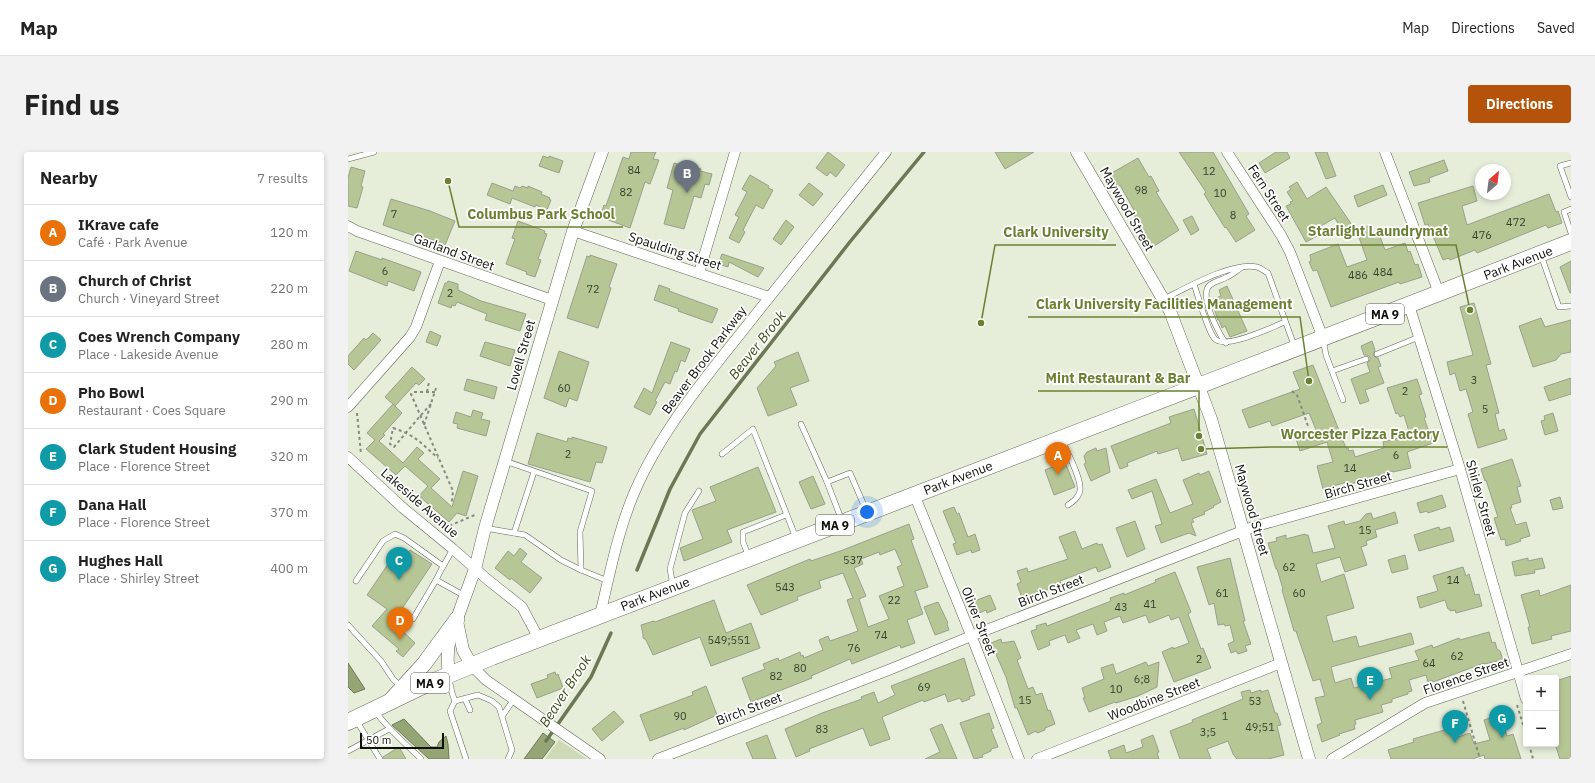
<!DOCTYPE html>
<meta charset="utf-8">
<style>
:root{--surface:#fff;--page:#f2f2f2;--text:#222;--muted:#767676;--line:#e0e0e0;--accent:#b45309}
body{margin:0;font-family:"IBM Plex Sans",sans-serif;background:var(--page);color:var(--text)}
.controls{position:absolute;right:12px;bottom:12px;display:grid;overflow:hidden;border-radius:4px;box-shadow:0 2px 6px #0003}
.controls button{width:36px;height:36px;display:grid;place-items:center;padding:0;border:0;border-bottom:1px solid var(--line);background:var(--surface);color:var(--text);font:20px sans-serif}
.compass{position:absolute;left:1127px;top:12px;width:36px;height:36px;border-radius:50%;background:var(--surface);box-shadow:0 2px 6px #0003;rotate:28deg}
.scale{position:absolute;left:12px;bottom:10px;width:84px;box-sizing:border-box;padding-left:4px;border:2px solid #0e100a;border-top:0;font-size:11px;line-height:14px;white-space:nowrap;color:#0e100a;-webkit-text-stroke:3px #fff;paint-order:stroke}
.you{position:absolute;left:519px;top:360px;width:14px;height:14px;margin:-10px;border:3px solid #fff;border-radius:50%;background:#1a73e8;box-shadow:0 0 0 6px #1a73e833}
.badge{display:grid;place-items:center;width:26px;height:26px;border-radius:50%;background:var(--accent);color:#fff;font-size:13px;font-weight:700}
.pin{position:absolute;translate:-50% -33px;filter:drop-shadow(0 1px 2px #0008)}
.pin::after{content:'';position:absolute;top:21px;width:14px;height:12px;background:inherit;clip-path:polygon(0 0,100% 0,50% 100%)}
.list{margin:0;padding:0;list-style:none}
h2{display:flex;justify-content:space-between;align-items:center;height:52px;margin:0;padding:0 16px;font-size:17px}
h2 small{font-size:13px;font-weight:400;color:var(--muted)}
.list li{display:grid;grid-template-columns:26px 1fr auto;gap:12px;align-items:center;box-sizing:border-box;height:56px;padding:0 16px;border-top:1px solid var(--line)}
.list b{display:block;font-size:15px;white-space:nowrap}
.list p{margin:0;font-size:13px;white-space:nowrap;color:var(--muted)}
.list em{font-size:13px;font-style:normal;color:var(--muted)}
.map{position:relative;flex:none;width:1223px;height:607px;overflow:hidden;border-radius:4px}
header{display:flex;align-items:center;gap:24px;box-sizing:border-box;height:56px;padding:0 20px;background:var(--surface);border-bottom:1px solid var(--line)}
header strong{font-size:19px}
nav{display:flex;gap:22px;margin-inline-start:auto;font-size:14px}
.intro{display:flex;align-items:center;justify-content:space-between;box-sizing:border-box;height:96px;padding:0 24px}
h1{margin:0;font-size:28px}
.button{padding:10px 18px;border-radius:4px;background:var(--accent);color:#fff;font-size:14px;font-weight:700}
main{display:flex;gap:24px;padding:0 24px}
aside{flex:1;background:var(--surface);border-radius:4px;box-shadow:0 2px 6px #0003}
.map>svg:first-child{display:block}
</style>
<header>
<strong>Map</strong>
<nav><a>Map</a><a>Directions</a><a>Saved</a></nav>
</header>
<div class="intro"><h1>Find us</h1><a class="button">Directions</a></div>
<main>
<aside>
<h2>Nearby<small>7 results</small></h2>
<ul class="list">
<li><span class="badge" style="background:#e8710a">A</span><div><b>IKrave cafe</b><p>Café · Park Avenue</p></div><em>120 m</em></li>
<li><span class="badge" style="background:#6b7280">B</span><div><b>Church of Christ</b><p>Church · Vineyard Street</p></div><em>220 m</em></li>
<li><span class="badge" style="background:#0f9aa8">C</span><div><b>Coes Wrench Company</b><p>Place · Lakeside Avenue</p></div><em>280 m</em></li>
<li><span class="badge" style="background:#e8710a">D</span><div><b>Pho Bowl</b><p>Restaurant · Coes Square</p></div><em>290 m</em></li>
<li><span class="badge" style="background:#0f9aa8">E</span><div><b>Clark Student Housing</b><p>Place · Florence Street</p></div><em>320 m</em></li>
<li><span class="badge" style="background:#0f9aa8">F</span><div><b>Dana Hall</b><p>Place · Florence Street</p></div><em>370 m</em></li>
<li><span class="badge" style="background:#0f9aa8">G</span><div><b>Hughes Hall</b><p>Place · Shirley Street</p></div><em>400 m</em></li>
</ul>
</aside>
<div class="map">
<svg width="1223" height="607" viewBox="0 0 1223 607">
<rect width="100%" height="100%" fill="#e6edd9"/>
<polygon fill="#cedab6" points="211,588 239,607 197,607"/>
<g fill="#95a575" stroke="#6c7855">
<polygon points="0,511 17,537 6,541 0,535"/>
<polygon points="56,567 83,595 89,595 91,590 98,584 100,592 101,607 81,607 44,573"/>
<polygon points="195,581 207,590 194,607 176,607"/>
</g>
<g fill="none" stroke-linecap="round" stroke-linejoin="round">
<g stroke="#6c7855" stroke-width="3.5">
<polyline points="289,418 322,337 352,282 501,91 576,0"/>
<polyline points="198,589 243,525 263,481"/>
</g>
</g>
<g fill="#b6c795" stroke="#999f8d" fill-rule="evenodd">
<polygon points="283,0 308,0 305,7 311,8 302,32 297,30 282,76 252,65 256,53 258,54 275,5 281,7"/>
<polygon points="480,0 497,13 488,25 482,20 479,24 468,16"/>
<polygon points="647,0 686,0 657,17"/>
<polygon points="831,0 865,0 901,62 898,64 907,78 888,90 878,75 877,76 856,42 858,40"/>
<polygon points="928,0 939,0 942,6 917,21 911,11"/>
<polygon points="967,0 979,0 988,24 978,27"/>
<polygon points="195,4 201,6 201,4 215,9 211,21 191,14"/>
<polygon points="790,6 801,25 803,24 811,39 808,40 831,78 803,96 796,82 797,81 786,63 788,62 772,33 770,35 762,22"/>
<polygon points="1096,8 1100,19 1081,26 1082,30 1066,34 1061,20"/>
<polygon points="326,11 333,13 334,11 353,17 352,19 364,22 361,33 357,32 353,46 346,44 336,77 316,72 325,38 319,36"/>
<polygon points="3,15 17,19 13,34 15,35 9,56 0,54 0,26"/>
<polygon points="402,23 421,34 420,36 425,38 415,57 408,53 395,78 397,80 391,91 381,86 391,65 387,63 399,40 394,37"/>
<polygon points="949,30 959,47 978,35 1004,73 994,79 987,66 971,75 975,81 958,90 938,54 943,52 942,50 945,49 939,40 943,37 941,35"/>
<polygon points="144,31 165,39 167,34 172,36 174,34 180,36 180,34 194,40 193,42 202,46 201,47 203,48 199,58 188,53 187,55 164,46 162,52 139,43"/>
<polygon points="461,31 475,42 465,54 451,43"/>
<polygon points="1035,33 1039,43 1010,55 1006,44"/>
<polygon points="1125,34 1129,49 1114,54 1119,73 1201,42 1208,60 1210,59 1214,71 1200,76 1198,73 1129,101 1127,98 1102,108 1101,106 1095,108 1080,72 1077,73 1070,51"/>
<polygon points="43,47 82,59 107,69 97,93 74,84 73,86 35,73"/>
<polygon points="844,64 851,78 843,83 835,68"/>
<polygon points="438,68 446,75 433,93 425,87"/>
<polygon points="170,69 197,79 196,81 199,82 190,107 193,108 187,125 178,122 179,120 158,112 167,87 164,86"/>
<polygon points="1023,74 1025,84 1031,82 1037,98 1057,91 1060,100 1062,99 1067,113 1070,112 1074,125 1052,132 1051,130 983,155 969,118 965,119 961,110 963,109 962,103 990,92 999,115 1019,108 1008,77"/>
<polygon points="8,99 34,108 34,106 73,120 66,139 40,129 39,134 1,119"/>
<polygon points="374,102 416,116 410,125 381,110 380,115 370,112"/>
<polygon points="242,103 269,112 261,135 263,136 250,176 219,166 239,104 242,105"/>
<polygon points="1223,109 1223,141 1222,141 1212,115"/>
<polygon points="100,129 110,132 110,138 133,149 178,162 172,179 137,168 139,162 109,150 107,154 104,153 103,156 90,151 97,131 99,131"/>
<polygon points="311,133 322,137 321,139 370,157 364,171 330,159 331,157 306,148"/>
<polygon points="879,134 899,179 882,185 877,174 874,176 871,168 870,168 863,148 873,144 871,138"/>
<polygon points="1126,151 1143,212 1138,213 1151,261 1147,262 1151,279 1156,277 1159,287 1130,296 1120,262 1125,260 1118,237 1112,239 1107,221 1102,223 1099,210 1125,203 1112,155"/>
<polygon points="1193,166 1197,175 1223,168 1223,200 1213,202 1208,208 1185,215 1171,174"/>
<polygon points="82,179 93,184 89,194 78,190"/>
<polygon points="25,181 33,188 6,218 0,212 0,204 16,186 18,188"/>
<polygon points="1024,189 1027,198 1025,203 1027,205 1030,206 1033,214 1030,215 1036,231 1017,238 1021,249 1012,252 1003,227 1022,220 1019,211 1022,208 1022,205 1019,203 1016,203 1013,194"/>
<polygon points="137,190 167,198 162,214 132,204"/>
<polygon points="323,190 342,197 337,210 333,208 329,220 327,219 322,232 317,230 307,249 309,250 302,263 286,255 296,236 304,241"/>
<polygon points="211,199 241,210 229,249 221,246 218,255 196,246"/>
<polygon points="450,200 461,229 442,236 449,253 420,264 409,236 428,214 426,210"/>
<polygon points="965,213 998,296 1000,296 1001,299 1005,298 1007,305 1036,296 1035,290 1062,283 1056,263 1052,265 1050,261 1048,262 1039,236 1069,227 1074,242 1071,243 1078,265 1076,266 1085,291 1059,300 1063,316 1045,320 1044,319 1000,333 999,330 975,337 969,314 985,310 979,290 952,299 948,287 969,280 961,261 924,274 922,269 901,276 894,258 952,237 945,220"/>
<polygon points="64,215 77,227 71,233 68,231 47,254 37,245"/>
<polygon points="1223,226 1223,242 1201,249 1196,235"/>
<polygon points="119,227 149,235 146,247 116,238"/>
<polygon points="45,252 54,261 35,282 37,283 31,289 55,311 69,295 76,301 70,307 92,327 83,336 104,355 115,319 130,324 118,364 109,361 101,370 71,344 80,334 57,314 48,323 18,297 27,288 19,281"/>
<polygon points="846,257 859,302 834,309 830,296 810,302 809,299 779,311 780,314 772,317 763,294 823,271 821,265"/>
<polygon points="125,258 135,261 133,267 142,269 138,284 109,276 110,272 105,271 108,260 123,265"/>
<polygon points="1205,261 1210,279 1197,283 1193,269 1197,268 1196,264"/>
<polygon points="189,281 219,290 220,286 224,287 224,285 259,295 254,311 248,310 242,330 180,312"/>
<polygon points="748,296 749,299 758,296 762,320 743,329 736,312 738,311 736,304 739,300"/>
<polygon points="1164,307 1173,334 1169,335 1173,350 1163,353 1164,356 1162,356 1168,373 1178,370 1182,384 1172,387 1173,389 1158,394 1157,387 1153,388 1146,366 1150,365 1138,328 1137,329 1133,317"/>
<polygon points="717,310 727,335 706,343 697,318"/>
<polygon points="410,315 428,360 379,378 384,390 336,409 332,396 355,387 344,358 368,349 362,335"/>
<polygon points="861,319 873,350 865,354 866,355 856,360 857,362 844,367 846,370 843,371 848,384 841,381 813,391 807,374 814,372 804,339 784,347 780,338 808,327 822,361 845,352 835,328 851,321 852,323"/>
<polygon points="465,324 477,352 463,357 451,330"/>
<polygon points="1094,343 1098,355 1080,361 1079,359 1072,361 1069,351"/>
<polygon points="1212,345 1215,356 1205,358 1202,348"/>
<polygon points="606,355 609,362 611,361 620,385 627,382 632,398 624,401 623,398 609,403 605,392 608,391 595,359"/>
<polygon points="1047,360 1050,371 1027,378 1029,385 1018,389 1019,393 1013,395 1019,413 997,420 992,405 968,412 973,430 996,422 1006,456 978,464 985,490 1008,484 1011,495 1063,481 1066,492 983,515 987,531 1003,526 1006,536 1044,526 1041,516 1071,508 1067,499 1084,493 1085,496 1111,486 1112,488 1141,480 1144,491 1147,490 1149,497 1152,499 1155,508 1136,512 1136,511 1085,530 1084,528 1080,530 1078,523 1061,528 1064,539 1060,540 1060,542 1044,547 1044,550 1033,553 1035,560 1007,568 1008,572 1006,573 1007,577 991,582 992,583 974,590 969,573 974,571 967,546 977,544 972,527 965,529 948,479 946,479 934,438 935,437 929,417 928,417 920,391 929,389 928,386 938,383 938,387 957,382 957,383 960,383 965,401 987,396 980,374 996,369 997,373 1012,369 1018,362 1023,361 1025,367"/>
<polygon points="787,369 797,397 779,405 768,376"/>
<path d="M 561,372 L 566,387 L 563,388 L 580,435 L 567,439 L 575,462 L 559,468 L 567,491 L 553,496 L 552,493 L 504,512 L 502,507 L 463,524 L 464,526 L 403,550 L 394,526 L 417,517 L 415,512 L 430,506 L 431,509 L 452,500 L 453,504 L 455,503 L 456,506 L 475,498 L 471,488 L 480,484 L 482,489 L 510,479 L 499,448 L 505,446 L 495,421 L 471,429 L 473,436 L 449,445 L 450,448 L 413,463 L 399,433 L 462,407 L 463,409 L 495,398 ZM 547,397 L 554,413 L 549,415 L 556,434 L 531,444 L 541,467 L 520,475 L 511,447 L 518,444 L 506,416 L 515,412 L 513,407 L 531,400 L 532,403 Z"/>
<polygon points="1091,375 1092,378 1102,375 1106,389 1071,399 1066,383"/>
<polygon points="727,379 734,397 749,391 750,393 754,392 763,415 750,420 748,415 712,429 713,432 708,435 674,446 669,432 673,430 669,419 679,416 680,420 720,407 711,385"/>
<polygon points="172,396 179,402 173,410 194,426 182,441 163,426 162,428 147,416 160,399 166,404"/>
<polygon points="62,398 84,412 45,470 67,491 55,505 48,499 51,497 24,474 39,457 19,443 47,402 56,408"/>
<polygon points="1057,403 1060,417 1044,421 1040,408"/>
<polygon points="882,406 897,469 895,469 903,492 897,494 899,499 890,502 888,499 883,501 880,492 886,489 882,473 877,474 876,472 870,473 866,451 861,453 849,415"/>
<polygon points="1180,406 1180,409 1194,406 1197,416 1186,418 1187,421 1167,424 1164,410"/>
<polygon points="1115,415 1118,424 1121,422 1127,443 1131,442 1134,454 1108,461 1107,458 1102,459 1102,457 1100,457 1097,448 1072,456 1069,445 1090,439 1085,424"/>
<polygon points="827,420 843,460 840,462 853,497 855,496 863,516 826,530 814,500 825,495 825,497 841,491 831,465 823,468 821,463 801,471 798,463 775,471 772,464 756,470 759,479 749,483 745,472 728,478 732,486 720,491 717,483 701,489 702,493 690,498 683,479 689,477 688,474 698,471 699,474 763,449 762,446 776,441 776,443 808,430 807,428"/>
<polygon points="1223,433 1223,479 1203,484 1204,487 1184,492 1180,475 1182,475 1173,443 1191,438 1192,444"/>
<polygon points="642,443 648,457 639,461 638,458 629,462 624,450"/>
<polygon points="366,448 378,481 403,471 412,496 363,514 352,485 305,503 298,488 295,486 295,482 293,473 306,469 307,470"/>
<polygon points="590,450 600,471 599,472 601,478 587,483 576,455"/>
<polygon points="653,487 654,491 666,489 673,506 669,508 680,537 685,535 688,543 694,541 700,559 702,558 707,572 697,576 697,578 689,581 688,579 680,583 669,556 667,556 658,525 643,491"/>
<polygon points="616,506 627,543 621,545 622,547 614,550 612,546 600,550 597,542 576,550 575,548 534,565 542,587 522,594 515,576 461,597 462,599 448,605 437,577 474,561 514,547 513,545 526,540 530,551 547,543 543,534"/>
<polygon points="798,510 800,514 811,510 809,535 790,544 768,551 767,550 741,560 735,546 737,546 734,536 756,527 753,516 765,512 768,522"/>
<polygon points="207,520 208,523 210,522 215,536 189,546 183,532 200,526 199,523"/>
<polygon points="1223,524 1223,607 1212,607 1208,595 1208,529"/>
<polygon points="358,534 369,563 336,578 336,576 302,589 292,563 345,543 344,540"/>
<polygon points="902,538 903,541 913,538 913,540 920,538 927,561 929,561 933,573 929,574 936,603 920,607 889,607 885,602 880,589 859,597 863,607 832,607 822,579 845,570 844,568 895,547 893,540"/>
<polygon points="266,559 276,570 254,589 244,577"/>
<polygon points="641,561 646,576 643,577 650,595 643,597 643,599 634,603 635,605 626,607 612,571"/>
<polygon points="1152,563 1159,584 1165,582 1173,607 1137,607 1136,603 1124,607 1043,607 1040,598 1066,590 1065,587 1107,575 1110,585 1122,581 1126,592 1142,588 1136,568"/>
<polygon points="594,572 609,607 577,607 592,600 582,577"/>
<polygon points="419,583 428,607 405,607 398,591"/>
<polygon points="805,583 811,600 809,601 811,607 763,607 760,599 776,593 778,601 795,595 793,588"/>
<polygon points="51,595 58,607 36,607 35,605"/>
</g>
<g fill="none" stroke-linecap="round" stroke-linejoin="round">
<defs>
<g id="service">
<polyline points="0,7 26,0"/>
<polyline points="1223,11 1212,14 1223,45"/>
<polyline points="1223,57 1216,60 1223,81"/>
<polyline points="1193,103 1211,155 1223,154"/>
<path d="M 846,132 C 850,144 859,177 866,186 C 876,199 924,175 937,170"/>
<path d="M 816,147 C 838,136 885,109 909,115 C 913,116 916,119 920,121 L 947,196"/>
<polyline points="975,187 978,203 984,219 1018,207"/>
<path d="M 878,191 C 871,183 850,142 862,133 C 867,129 874,128 879,125 C 884,123 888,119 893,116"/>
<polyline points="1029,202 1071,185"/>
<polyline points="984,219 995,248"/>
<polyline points="453,272 479,330"/>
<path d="M 714,288 C 719,300 734,327 732,339 C 730,346 726,349 720,353"/>
<polyline points="374,302 405,277 448,386"/>
<polyline points="157,309 244,339 232,380 233,418 260,429"/>
<polyline points="494,369 479,330 502,321 518,358"/>
<polyline points="137,376 177,383 213,408 233,418"/>
<polyline points="166,381 186,320"/>
<polyline points="105,397 93,418 88,428 117,444"/>
<polyline points="401,405 395,390 395,380 438,363"/>
<polyline points="8,429 35,389 47,382 56,386 95,414"/>
<polyline points="325,434 322,417 337,361 351,339"/>
<polyline points="65,467 88,428"/>
<polyline points="0,473 33,509 45,527 53,535"/>
<polyline points="101,526 104,541 107,549 130,543 144,549 151,555 164,598 160,607"/>
<polyline points="117,547 122,558"/>
<polyline points="107,549 102,559 118,607"/>
<path d="M 27,559 C 40,577 57,591 73,607"/>
<polyline points="155,563 166,547"/>
<polyline points="8,568 32,607"/>
<polyline points="0,599 41,577"/>
</g>
<g id="minor">
<polyline points="879,0 933,83 942,100 975,186"/>
<polyline points="1037,0 1091,141"/>
<polyline points="0,74 9,79 204,148"/>
<polyline points="225,79 421,145"/>
<polyline points="351,121 387,0"/>
<polyline points="1061,153 1112,317 1178,547"/>
<polyline points="0,255 62,185 68,175 92,109"/>
<polyline points="0,305 55,356 105,397 140,428 174,455 191,487"/>
<polyline points="566,342 627,493 671,607"/>
<path d="M 252,463 C 262,421 270,378 287,339 C 311,283 355,228 393,181 C 441,120 490,60 538,0"/>
<polyline points="124,514 138,528 252,607"/>
<polyline points="310,607 543,517 633,480 905,375 1112,317"/>
<polyline points="689,607 933,511"/>
<polyline points="984,607 1077,551 1223,502"/>
</g>
<g id="tertiary">
<polyline points="729,0 822,159 863,267 961,607"/>
<polyline points="109,469 115,498 124,514"/>
<path d="M 101,523 C 99,510 99,499 102,486 L 127,417 L 137,376 L 225,79 L 254,0"/>
</g>
<polyline id="primary" points="43,548 76,512 109,467"/>
<path id="trunk" d="M 0,570 L 79,532 L 144,505 C 503,366 864,230 1223,90"/>
</defs>
<use href="#service" stroke="#616756" stroke-width="6"/>
<use href="#minor" stroke="#616756" stroke-width="11"/>
<use href="#tertiary" stroke="#616756" stroke-width="13"/>
<use href="#primary" stroke="#616756" stroke-width="16"/>
<use href="#trunk" stroke="#616756" stroke-width="17"/>
<g stroke="#858a7c" stroke-width="2" stroke-dasharray="3 3" stroke-linecap="butt">
<polyline points="944,239 949,243 960,274"/>
<polyline points="79,240 81,230"/>
<polyline points="87,240 65,240 63,242 105,339 104,350"/>
<path d="M 83,252 C 70,266 58,281 46,295 L 42,292 L 45,276 C 67,283 73,291 90,306"/>
<polyline points="9,261 13,302"/>
<polyline points="76,273 88,236"/>
<polyline points="96,376 129,362"/>
<polyline points="1115,549 1132,607"/>
<polyline points="1169,553 1178,582"/>
<polyline points="1181,592 1185,607"/>
</g>
<use href="#service" stroke="#fff" stroke-width="5"/>
<use href="#minor" stroke="#fff" stroke-width="10"/>
<use href="#tertiary" stroke="#fff" stroke-width="12"/>
<use href="#primary" stroke="#fff" stroke-width="15"/>
<use href="#trunk" stroke="#fff" stroke-width="16"/>
</g>
<g text-anchor="middle" dominant-baseline="central" stroke-width="3.5" stroke-linejoin="round" paint-order="stroke">
<g font-size="11" fill="#383e2d">
<text x="286" y="18">84</text>
<text x="861" y="19">12</text>
<text x="793" y="38">98</text>
<text x="278" y="40">82</text>
<text x="872" y="41">10</text>
<text x="46" y="62">7</text>
<text x="885" y="63">8</text>
<text x="1168" y="70">472</text>
<text x="1134" y="83">476</text>
<text x="37" y="119">6</text>
<text x="1035" y="120">484</text>
<text x="1010" y="123">486</text>
<text x="245" y="137">72</text>
<text x="102" y="141">2</text>
<text x="1126" y="228">3</text>
<text x="216" y="236">60</text>
<text x="1057" y="239">2</text>
<text x="1137" y="257">5</text>
<text x="220" y="302">2</text>
<text x="1048" y="303">6</text>
<text x="1002" y="316">14</text>
<text x="1017" y="378">15</text>
<text x="505" y="408">537</text>
<text x="941" y="415">62</text>
<text x="1105" y="428">14</text>
<text x="437" y="435">543</text>
<text x="874" y="441">61</text>
<text x="951" y="441">60</text>
<text x="546" y="448">22</text>
<text x="802" y="452">41</text>
<text x="773" y="455">43</text>
<text x="533" y="483">74</text>
<text x="381" y="488">549;551</text>
<text x="506" y="496">76</text>
<text x="1109" y="504">62</text>
<text x="851" y="507">2</text>
<text x="1081" y="511">64</text>
<text x="452" y="516">80</text>
<text x="428" y="524">82</text>
<text x="794" y="527">6;8</text>
<text x="576" y="535">69</text>
<text x="768" y="537">10</text>
<text x="677" y="548">15</text>
<text x="907" y="549">53</text>
<text x="332" y="564">90</text>
<text x="877" y="564">1</text>
<text x="912" y="575">49;51</text>
<text x="474" y="577">83</text>
<text x="860" y="580">3;5</text>
</g>
<g fill="#fff" stroke="#565854" stroke-width="1">
<rect x="1018" y="152" width="38" height="20" rx="3"/>
<rect x="468" y="363" width="38" height="20" rx="3"/>
<rect x="63" y="521" width="38" height="20" rx="3"/>
</g>
<g font-size="12" font-weight="bold" fill="#0e100a">
<text x="1037" y="162">MA 9</text>
<text x="487" y="373">MA 9</text>
<text x="82" y="531">MA 9</text>
</g>
<g font-size="13" fill="#0e100a" stroke="#fff">
<text transform="translate(921 41) rotate(57)">Fern Street</text>
<text transform="translate(779 57) rotate(60)">Maywood Street</text>
<text transform="translate(327 99) rotate(18)">Spaulding Street</text>
<text transform="translate(106 100) rotate(20)">Garland Street</text>
<text transform="translate(1170 111) rotate(-21)">Park Avenue</text>
<text transform="translate(173 203) rotate(-74)">Lovell Street</text>
<text transform="translate(356 208) rotate(-53)">Beaver Brook Parkway</text>
<text transform="translate(610 326) rotate(-21)">Park Avenue</text>
<text transform="translate(1010 333) rotate(-16)">Birch Street</text>
<text transform="translate(1133 346) rotate(74)">Shirley Street</text>
<text transform="translate(72 351) rotate(41)">Lakeside Avenue</text>
<text transform="translate(904 358) rotate(74)">Maywood Street</text>
<text transform="translate(703 439) rotate(-21)">Birch Street</text>
<text transform="translate(307 442) rotate(-21)">Park Avenue</text>
<text transform="translate(631 469) rotate(68)">Oliver Street</text>
<text transform="translate(1118 524) rotate(-19)">Florence Street</text>
<text transform="translate(806 547) rotate(-21)">Woodbine Street</text>
<text transform="translate(401 557) rotate(-21)">Birch Street</text>
</g>
<g font-size="14" font-style="italic" fill="#3d4b15" stroke="#fff">
<text transform="translate(409 193) rotate(-52)">Beaver Brook</text>
<text transform="translate(217 539) rotate(-57)">Beaver Brook</text>
</g>
</g>
<path fill="none" stroke="#6b8132" stroke-width="1.5" d="M100 29L111 75H275M1122 158L1108 93H952M633 171L647 93H768M961 229L952 165H680M851 284L851 239H690M853 297L924 295H1099"/>
<g fill="#6b8132" stroke="#fff" stroke-width="1.5">
<circle cx="100" cy="29" r="4"/>
<circle cx="1122" cy="158" r="4"/>
<circle cx="633" cy="171" r="4"/>
<circle cx="961" cy="229" r="4"/>
<circle cx="851" cy="284" r="4"/>
<circle cx="853" cy="297" r="4"/>
</g>
<g font-size="14" text-anchor="middle" font-weight="bold" fill="#6b8132" stroke="#fff" stroke-width="3.5" stroke-linejoin="round" paint-order="stroke">
<text x="193" y="67">Columbus Park School</text>
<text x="1030" y="84">Starlight Laundrymat</text>
<text x="708" y="85">Clark University</text>
<text x="816" y="157">Clark University Facilities Management</text>
<text x="770" y="231">Mint Restaurant &amp; Bar</text>
<text x="1012" y="287">Worcester Pizza Factory</text>
</g>
</svg>
<div class="controls">
<button>+</button>
<button>−</button>
</div>
<svg class="compass" viewBox="-18 -18 36 36"><path d="M0-13l5 13h-10z" fill="#e53935"/><path d="M0 13l5-13h-10z" fill="#767676"/></svg>
<div class="scale">50 m</div>
<div class="you"></div>
<div class="pin badge" style="left:710px;top:323px;background:#e8710a">A</div>
<div class="pin badge" style="left:339px;top:41px;background:#6b7280">B</div>
<div class="pin badge" style="left:51px;top:428px;background:#0f9aa8">C</div>
<div class="pin badge" style="left:52px;top:488px;background:#e8710a">D</div>
<div class="pin badge" style="left:1022px;top:548px;background:#0f9aa8">E</div>
<div class="pin badge" style="left:1107px;top:591px;background:#0f9aa8">F</div>
<div class="pin badge" style="left:1154px;top:586px;background:#0f9aa8">G</div>
</div>
</main>
